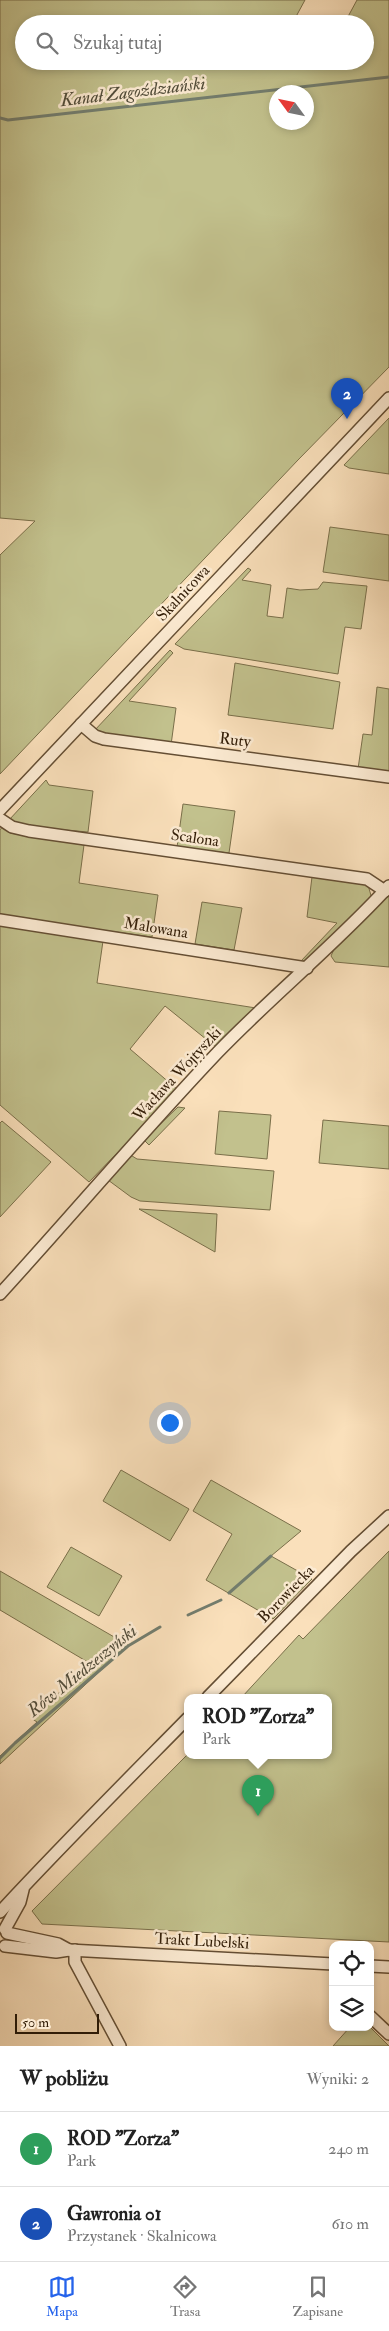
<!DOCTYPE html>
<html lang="pl">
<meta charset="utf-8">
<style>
:root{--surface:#fff;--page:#f6f6f6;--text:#222;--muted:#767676;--line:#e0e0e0;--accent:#2563eb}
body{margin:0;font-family:"IM FELL Double Pica",serif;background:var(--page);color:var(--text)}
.controls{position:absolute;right:15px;bottom:15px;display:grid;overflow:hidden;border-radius:10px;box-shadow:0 2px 8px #0003}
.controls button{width:45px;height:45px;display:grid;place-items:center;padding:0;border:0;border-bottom:1px solid var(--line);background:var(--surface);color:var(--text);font:25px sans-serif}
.compass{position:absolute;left:269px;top:85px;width:45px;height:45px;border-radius:50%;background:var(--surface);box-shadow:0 2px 8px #0003;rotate:303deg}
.scale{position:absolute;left:15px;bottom:12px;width:84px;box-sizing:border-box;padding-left:5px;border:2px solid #321d07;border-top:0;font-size:14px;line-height:18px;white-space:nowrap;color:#321d07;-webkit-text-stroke:4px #fcebd3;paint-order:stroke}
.you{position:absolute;left:169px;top:1422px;width:18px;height:18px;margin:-12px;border:4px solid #fff;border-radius:50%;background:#1a73e8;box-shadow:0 0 0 8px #1a73e833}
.badge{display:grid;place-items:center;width:32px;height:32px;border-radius:50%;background:var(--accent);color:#fff;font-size:16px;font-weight:700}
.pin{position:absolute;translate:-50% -41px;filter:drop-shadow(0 1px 2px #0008)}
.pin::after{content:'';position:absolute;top:26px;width:18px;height:15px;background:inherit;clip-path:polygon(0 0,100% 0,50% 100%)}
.popup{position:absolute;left:184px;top:1694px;width:148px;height:65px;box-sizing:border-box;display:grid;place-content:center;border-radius:10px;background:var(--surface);filter:drop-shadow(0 1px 4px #0005);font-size:16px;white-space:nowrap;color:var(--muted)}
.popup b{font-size:19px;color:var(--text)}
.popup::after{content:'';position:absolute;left:50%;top:100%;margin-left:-10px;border:10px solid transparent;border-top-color:var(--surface)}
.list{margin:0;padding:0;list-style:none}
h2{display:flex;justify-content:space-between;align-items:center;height:65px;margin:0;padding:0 20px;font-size:21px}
h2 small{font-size:16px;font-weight:400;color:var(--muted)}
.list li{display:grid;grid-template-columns:32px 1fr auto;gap:15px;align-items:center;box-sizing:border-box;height:75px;padding:0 20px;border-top:1px solid var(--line)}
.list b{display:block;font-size:19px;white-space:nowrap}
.list p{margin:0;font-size:16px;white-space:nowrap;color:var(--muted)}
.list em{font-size:16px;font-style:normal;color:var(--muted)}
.icon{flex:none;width:28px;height:28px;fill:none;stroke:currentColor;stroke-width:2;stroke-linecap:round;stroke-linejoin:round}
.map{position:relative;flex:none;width:389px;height:2046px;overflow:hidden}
.search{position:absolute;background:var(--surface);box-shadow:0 2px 8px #0003;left:15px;right:15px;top:15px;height:55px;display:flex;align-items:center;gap:12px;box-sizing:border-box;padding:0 18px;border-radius:28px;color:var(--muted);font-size:19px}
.sheet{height:215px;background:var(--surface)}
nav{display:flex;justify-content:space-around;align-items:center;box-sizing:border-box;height:70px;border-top:1px solid var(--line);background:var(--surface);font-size:14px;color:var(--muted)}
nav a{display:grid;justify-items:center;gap:2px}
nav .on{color:var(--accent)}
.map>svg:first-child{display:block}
</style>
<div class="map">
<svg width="389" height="2046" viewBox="0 0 389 2046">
<rect width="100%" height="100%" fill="#fae0bb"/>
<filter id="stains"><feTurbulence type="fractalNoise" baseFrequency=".004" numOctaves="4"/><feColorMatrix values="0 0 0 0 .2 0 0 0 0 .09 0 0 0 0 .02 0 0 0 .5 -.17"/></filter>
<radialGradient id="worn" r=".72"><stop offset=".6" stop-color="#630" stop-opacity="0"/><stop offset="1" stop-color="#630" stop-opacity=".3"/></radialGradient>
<g fill="#c2c18d" stroke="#7a6f4a" fill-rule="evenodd">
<path d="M 0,0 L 305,0 L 292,24 L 24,24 L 24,61 L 365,61 L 365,24 L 344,24 L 357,0 L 389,0 L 389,367 L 298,460 L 0,774 L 0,555 L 35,521 L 0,518 ZM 306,92 L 306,122 L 276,122 L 276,92 Z"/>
<polygon points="389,418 389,474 349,468 344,465"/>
<polygon points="330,527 389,535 389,581 323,572"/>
<polygon points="248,568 251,570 242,580 271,585 267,616 283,618 287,588 300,590 318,589 323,582 367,586 361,629 345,627 338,674 184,649 175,644"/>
<polygon points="170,650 173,653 129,701 176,708 171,745 97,734 94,731"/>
<polygon points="235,663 340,682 333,729 228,715"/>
<polygon points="377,687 389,689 389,774 358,769 363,734 372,735"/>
<polygon points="46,780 49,785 93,791 88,832 30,827 9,820"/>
<polygon points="183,804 235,811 229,853 177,847"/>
<polygon points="2,827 10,833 84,845 79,883 158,895 152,937 0,916 0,830"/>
<polygon points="312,877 368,885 372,899 305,962 301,961 337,923 307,917"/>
<polygon points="389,893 389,967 335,962 331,956 335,947"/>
<polygon points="202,902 242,908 234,950 195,944"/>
<polygon points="0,925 103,941 97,983 256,1008 217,1048 165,1006 130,1049 178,1090 89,1182 0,1105"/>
<polygon points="178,1107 185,1108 149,1145 144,1140"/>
<polygon points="219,1111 271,1115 267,1159 215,1154"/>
<polygon points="323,1120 389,1126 389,1169 319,1163"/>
<polygon points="2,1121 51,1162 0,1217 0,1123"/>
<polygon points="129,1154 137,1159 274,1171 270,1210 140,1201 131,1197 108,1180"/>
<polygon points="139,1209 217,1214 215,1252"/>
<polygon points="121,1470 189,1509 170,1541 103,1501"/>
<polygon points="211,1480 301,1531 271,1556 312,1579 273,1619 206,1580 232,1534 193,1511"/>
<polygon points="71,1547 122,1576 99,1616 47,1587"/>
<polygon points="389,1551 389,1942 42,1924 32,1911 188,1754 328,1755 328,1697 242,1697 299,1635 303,1639"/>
<polygon points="0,1571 128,1645 0,1764 0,1756 37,1722 31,1718 91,1664 0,1610"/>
<polygon points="350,2027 370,2027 389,2046 333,2046"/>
</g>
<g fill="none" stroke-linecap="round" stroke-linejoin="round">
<g stroke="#737d6e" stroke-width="3">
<polyline points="0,118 8,120 389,77"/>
<polyline points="229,1593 271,1556"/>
<polyline points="188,1615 221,1600"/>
<polyline points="0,1758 15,1743 128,1646 160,1627"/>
</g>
<defs>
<g id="minor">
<polyline points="81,724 95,736 104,739 389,777"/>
<polyline points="0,810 389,398"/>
<polyline points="0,819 12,827 29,831 367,879 385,891"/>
<polyline points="0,920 307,968"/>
<path d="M 0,1294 C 73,1214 143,1131 218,1052 C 273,995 335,945 389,886"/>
<polyline points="208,1697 351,1551 389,1516"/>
<path d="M 0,1912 C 61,1846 125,1782 188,1718"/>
<polyline points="5,1929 20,1902 23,1890"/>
<polyline points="7,1933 58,1944 69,1950"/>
<polyline points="5,1946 56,1952 69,1950 333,1964"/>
<polyline points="75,1950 75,1962 120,2046"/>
<polyline points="370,1966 389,1967"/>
<polyline points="370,2016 389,2034"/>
</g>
</defs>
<use href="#minor" stroke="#644e34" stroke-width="14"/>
<use href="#minor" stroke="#fcebd3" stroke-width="11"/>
</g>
<g text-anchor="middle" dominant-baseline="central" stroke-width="5" stroke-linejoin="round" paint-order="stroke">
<g font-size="16" fill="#321d07" stroke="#fcebd3">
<text transform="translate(183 593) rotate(-47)">Skalnicowa</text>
<text transform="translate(235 740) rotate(7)">Ruty</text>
<text transform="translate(195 838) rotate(8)">Scalona</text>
<text transform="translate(156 928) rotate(9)">Malowana</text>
<text transform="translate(177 1074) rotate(-47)">Wacława Wojtyszki</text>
<text transform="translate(286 1594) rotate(-46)">Borowiecka</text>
<text transform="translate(202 1941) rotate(3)">Trakt Lubelski</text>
</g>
<g font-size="18" font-style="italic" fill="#524d3a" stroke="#fcebd3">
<text transform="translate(133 92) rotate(-7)">Kanał Zagoździański</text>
<text transform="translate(82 1671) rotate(-39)">Rów Miedzeszyński</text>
</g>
</g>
<rect width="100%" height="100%" filter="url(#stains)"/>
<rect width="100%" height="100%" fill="url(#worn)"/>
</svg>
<div class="controls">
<button><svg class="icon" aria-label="locate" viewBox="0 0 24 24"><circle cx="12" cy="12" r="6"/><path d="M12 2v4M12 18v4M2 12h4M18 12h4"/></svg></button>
<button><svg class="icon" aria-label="layers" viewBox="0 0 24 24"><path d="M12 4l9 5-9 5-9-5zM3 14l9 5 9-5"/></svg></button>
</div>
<svg class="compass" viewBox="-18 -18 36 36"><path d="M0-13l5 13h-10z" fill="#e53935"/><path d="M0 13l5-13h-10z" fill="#767676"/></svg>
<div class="scale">50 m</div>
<div class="you"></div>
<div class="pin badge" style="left:258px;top:1816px;background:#2e9e5b">1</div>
<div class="popup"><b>ROD &quot;Zorza&quot;</b>Park</div>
<div class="pin badge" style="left:347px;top:419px;background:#1a4fb4">2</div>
<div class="search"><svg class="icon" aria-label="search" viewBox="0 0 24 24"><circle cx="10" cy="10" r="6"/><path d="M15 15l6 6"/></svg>Szukaj tutaj</div>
</div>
<section class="sheet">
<h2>W pobliżu<small>Wyniki: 2</small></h2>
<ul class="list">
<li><span class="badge" style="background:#2e9e5b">1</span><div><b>ROD &quot;Zorza&quot;</b><p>Park</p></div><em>240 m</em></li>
<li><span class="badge" style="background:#1a4fb4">2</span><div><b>Gawronia 01</b><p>Przystanek · Skalnicowa</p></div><em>610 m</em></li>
</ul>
</section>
<nav>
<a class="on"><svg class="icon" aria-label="map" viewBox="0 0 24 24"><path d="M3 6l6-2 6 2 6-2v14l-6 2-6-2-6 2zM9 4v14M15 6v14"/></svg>Mapa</a>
<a><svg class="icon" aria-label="directions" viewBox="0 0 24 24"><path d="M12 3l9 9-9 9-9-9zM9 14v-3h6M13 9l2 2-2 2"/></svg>Trasa</a>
<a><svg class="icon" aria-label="saved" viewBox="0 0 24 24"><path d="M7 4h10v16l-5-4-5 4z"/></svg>Zapisane</a>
</nav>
